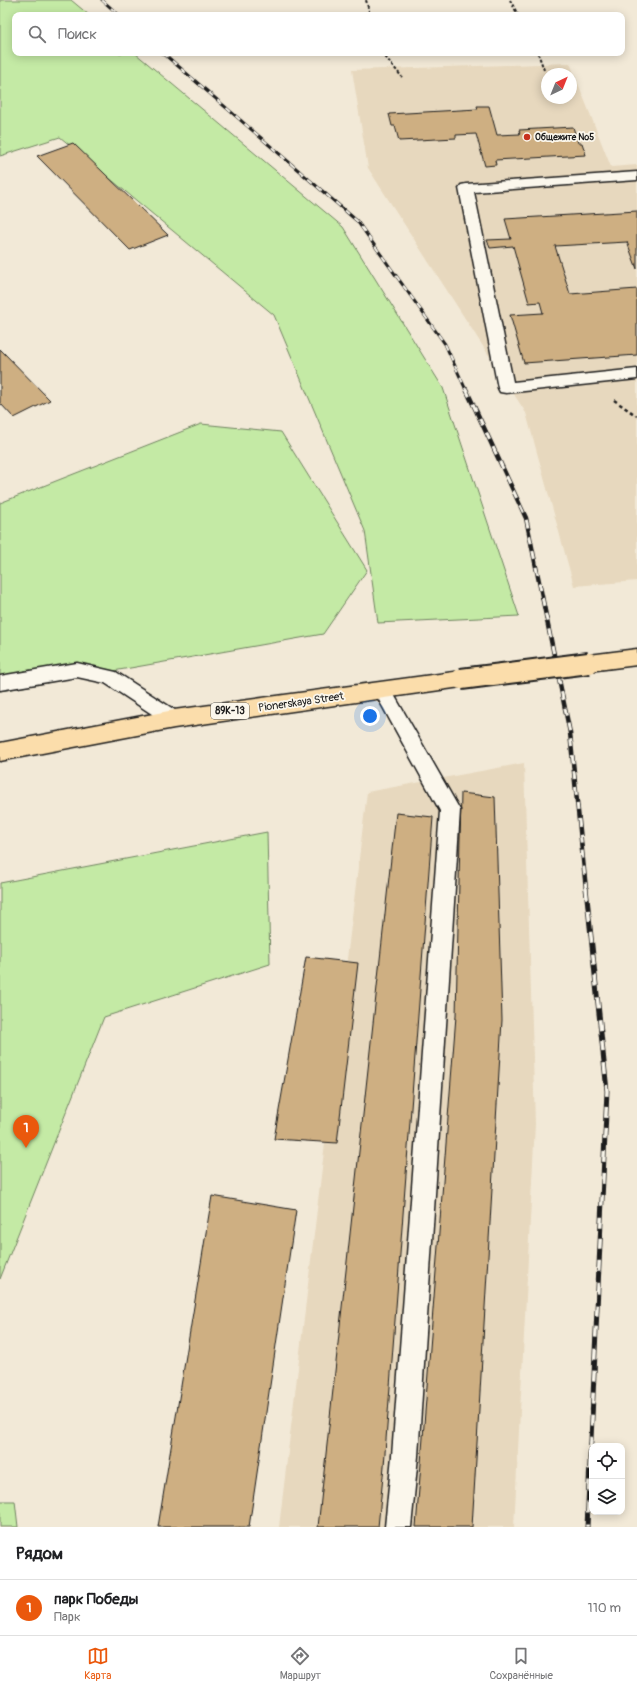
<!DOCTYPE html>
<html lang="ru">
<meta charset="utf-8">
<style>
:root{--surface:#fff;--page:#f2f2f2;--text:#202124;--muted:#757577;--line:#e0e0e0;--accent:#ea580c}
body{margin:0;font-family:Pangolin,sans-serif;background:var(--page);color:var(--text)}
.controls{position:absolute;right:12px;bottom:12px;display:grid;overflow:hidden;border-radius:8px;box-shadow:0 2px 10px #0003}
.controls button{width:36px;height:36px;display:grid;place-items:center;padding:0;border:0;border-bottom:1px solid var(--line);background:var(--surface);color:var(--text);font:20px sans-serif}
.compass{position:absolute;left:541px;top:68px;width:36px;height:36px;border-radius:50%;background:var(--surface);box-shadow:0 2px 10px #0003;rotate:43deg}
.you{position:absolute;left:370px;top:716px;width:14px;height:14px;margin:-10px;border:3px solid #fff;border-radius:50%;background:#1a73e8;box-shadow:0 0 0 6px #1a73e833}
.badge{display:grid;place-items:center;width:26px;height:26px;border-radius:50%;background:var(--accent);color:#fff;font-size:13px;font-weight:700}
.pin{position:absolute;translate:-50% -33px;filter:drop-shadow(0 1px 2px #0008)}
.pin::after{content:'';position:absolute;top:21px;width:14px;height:12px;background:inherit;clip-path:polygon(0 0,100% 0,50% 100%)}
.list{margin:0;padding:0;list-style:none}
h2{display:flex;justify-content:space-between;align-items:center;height:52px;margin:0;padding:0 16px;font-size:17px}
h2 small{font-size:13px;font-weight:400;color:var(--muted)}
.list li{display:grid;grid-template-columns:26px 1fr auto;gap:12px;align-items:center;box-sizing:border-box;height:56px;padding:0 16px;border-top:1px solid var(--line)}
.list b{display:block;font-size:15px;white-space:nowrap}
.list p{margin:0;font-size:13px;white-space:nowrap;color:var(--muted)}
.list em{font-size:13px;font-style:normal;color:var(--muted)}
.icon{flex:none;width:22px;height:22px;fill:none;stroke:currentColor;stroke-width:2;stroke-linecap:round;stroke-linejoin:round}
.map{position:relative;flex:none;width:637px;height:1527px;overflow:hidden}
.search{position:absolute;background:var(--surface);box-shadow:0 2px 10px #0003;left:12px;right:12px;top:12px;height:44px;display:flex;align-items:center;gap:10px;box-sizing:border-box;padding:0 14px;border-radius:8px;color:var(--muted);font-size:15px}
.sheet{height:108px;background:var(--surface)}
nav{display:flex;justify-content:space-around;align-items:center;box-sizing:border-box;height:56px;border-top:1px solid var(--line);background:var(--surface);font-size:11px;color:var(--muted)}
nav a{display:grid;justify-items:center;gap:2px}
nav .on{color:var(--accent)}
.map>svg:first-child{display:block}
</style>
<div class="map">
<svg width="637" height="1527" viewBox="0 0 637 1527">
<rect width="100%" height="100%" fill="#f2e9d7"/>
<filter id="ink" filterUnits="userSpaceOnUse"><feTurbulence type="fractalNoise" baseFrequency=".025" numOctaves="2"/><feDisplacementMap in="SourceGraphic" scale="8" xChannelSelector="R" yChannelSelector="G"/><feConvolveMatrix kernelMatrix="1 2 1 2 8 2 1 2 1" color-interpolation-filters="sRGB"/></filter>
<g filter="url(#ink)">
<g fill="#e7d8be" fill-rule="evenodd">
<path d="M 570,63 L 611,167 L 637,165 L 637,581 L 574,586 L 526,413 L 368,168 L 352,70 ZM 547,74 L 571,74 L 571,98 L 547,98 Z"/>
<polygon points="524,763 535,1124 514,1527 279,1527 367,792"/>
</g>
<g fill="#c4eaa5" stroke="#708360">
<polygon points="0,0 71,0 89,15 15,15 15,53 135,53 343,227 443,388 519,616 378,623 365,531 274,315 60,137 0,156"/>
<polygon points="201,424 281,432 367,570 323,634 0,691 0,503"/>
<polygon points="267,832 270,964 104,1017 0,1279 0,883"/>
<polygon points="0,1501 15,1501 18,1527 0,1527"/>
</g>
<g fill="#ceaf82" stroke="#1c1c1c">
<polygon points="477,106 489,106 497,135 520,134 519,130 573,127 578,143 582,143 586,155 495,160 496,165 485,166 476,134 456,135 456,138 399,141 395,126 392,126 389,114 478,109"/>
<polygon points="73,143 168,235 130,250 37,156"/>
<polygon points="637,211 637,269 627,242 555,246 570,294 637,289 637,355 524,363 510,315 543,313 540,302 529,303 513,246 490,248 487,240 511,239 505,219"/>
<polygon points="0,349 50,400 14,418 0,403"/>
<polygon points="461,793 495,797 502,1020 472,1527 416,1527 456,1016"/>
<polygon points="396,813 433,817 384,1466 378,1527 318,1527"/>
<polygon points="306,957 358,963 337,1143 274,1139"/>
<polygon points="212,1196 296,1210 249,1527 158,1527"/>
</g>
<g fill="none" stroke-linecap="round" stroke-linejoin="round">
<defs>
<g id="lane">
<polygon points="637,172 637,180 474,192 513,382 637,369 637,379 506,393 500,392 498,388 459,188 461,185 466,184"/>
<polygon points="77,663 116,672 181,714 183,719 181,724 174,726 167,724 105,683 77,677 0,690 0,676"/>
<polygon points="383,684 389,686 460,810 418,1456 411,1527 385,1527 392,1456 440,811 374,691 377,686"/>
</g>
<g id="primary">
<polygon points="637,649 637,665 589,671 582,669 579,663 582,657 589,655"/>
<polygon points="461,671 468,673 472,679 468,685 461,687 174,728 0,761 0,743 174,710"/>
</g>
</defs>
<use href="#lane" stroke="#1c1c1c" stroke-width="3"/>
<use href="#primary" stroke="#1c1c1c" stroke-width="3"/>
<g stroke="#1c1c1c" stroke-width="2" stroke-dasharray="3 2" stroke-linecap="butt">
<polyline points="366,0 370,15"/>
<polyline points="510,0 518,15"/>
<polyline points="382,53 402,77"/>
<polyline points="538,53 544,70"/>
</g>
<polyline stroke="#1c1c1c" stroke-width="2.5" stroke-dasharray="3.5 3" stroke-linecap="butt" points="614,400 637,416"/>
<use href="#lane" fill="#fbf7ec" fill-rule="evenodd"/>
<use href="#primary" fill="#fbddab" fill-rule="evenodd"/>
<defs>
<g id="rail-far2">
<polyline points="102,0 119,15"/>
<polyline points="163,53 357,221 445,344 466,390"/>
</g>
<polyline id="rail-far1" points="466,389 526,518 570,733 586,889"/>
<polyline id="rail" points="586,888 607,1091 587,1527"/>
</defs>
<use href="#rail-far2" stroke="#1c1c1c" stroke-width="3"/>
<use href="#rail-far1" stroke="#1c1c1c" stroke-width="4.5"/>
<use href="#rail" stroke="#1c1c1c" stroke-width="5"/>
<use href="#rail-far2" stroke="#fbf7ec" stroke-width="2" stroke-dasharray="6" stroke-linecap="butt"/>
<use href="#rail-far1" stroke="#fbf7ec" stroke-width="3" stroke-dasharray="8" stroke-linecap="butt"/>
<use href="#rail" stroke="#fbf7ec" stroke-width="3.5" stroke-dasharray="11" stroke-linecap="butt"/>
<defs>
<polyline id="primary-bridge" points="461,679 589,663"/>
</defs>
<use href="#primary-bridge" stroke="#1c1c1c" stroke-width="24" stroke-linecap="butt"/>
<use href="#primary-bridge" stroke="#fbddab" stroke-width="20"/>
</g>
</g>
<circle fill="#c8321e" stroke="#fbf7ec" stroke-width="1.5" cx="527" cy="137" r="4"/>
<g text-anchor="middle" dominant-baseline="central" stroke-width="3.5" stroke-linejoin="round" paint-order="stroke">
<g font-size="9" font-weight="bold" fill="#1c1c1c" stroke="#fbf7ec" text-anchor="start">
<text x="535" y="137">Общежите №5</text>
</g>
<rect fill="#fbf7ec" stroke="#5f5e5a" stroke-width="1" x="211" y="703" width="38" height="16" rx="3"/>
<g font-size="10" font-weight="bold" fill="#1c1c1c">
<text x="230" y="711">89К-13</text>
</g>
<g font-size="11" fill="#1c1c1c" stroke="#fbf7ec">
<text transform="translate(301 702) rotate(-8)">Pionerskaya Street</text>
</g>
</g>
</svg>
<div class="controls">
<button><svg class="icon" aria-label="locate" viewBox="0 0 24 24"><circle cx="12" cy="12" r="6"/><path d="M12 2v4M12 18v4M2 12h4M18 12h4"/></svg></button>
<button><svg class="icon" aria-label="layers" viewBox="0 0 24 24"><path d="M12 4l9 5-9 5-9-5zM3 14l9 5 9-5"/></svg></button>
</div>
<svg class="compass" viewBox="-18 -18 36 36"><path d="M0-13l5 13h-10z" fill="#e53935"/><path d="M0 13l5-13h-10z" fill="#757577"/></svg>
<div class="you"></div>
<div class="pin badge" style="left:26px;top:1148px">1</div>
<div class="search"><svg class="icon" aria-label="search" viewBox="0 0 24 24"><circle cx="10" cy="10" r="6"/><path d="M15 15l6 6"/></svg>Поиск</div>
</div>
<section class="sheet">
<h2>Рядом<small></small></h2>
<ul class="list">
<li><span class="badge">1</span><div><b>парк Победы</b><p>Парк</p></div><em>110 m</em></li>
</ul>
</section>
<nav>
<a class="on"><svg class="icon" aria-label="map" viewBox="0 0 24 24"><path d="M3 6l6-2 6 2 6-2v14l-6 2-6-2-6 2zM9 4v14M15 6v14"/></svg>Карта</a>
<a><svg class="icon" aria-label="directions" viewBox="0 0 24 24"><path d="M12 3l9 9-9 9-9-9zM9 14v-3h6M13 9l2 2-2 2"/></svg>Маршрут</a>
<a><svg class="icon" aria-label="saved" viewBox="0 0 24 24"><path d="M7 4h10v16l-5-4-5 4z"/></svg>Сохранённые</a>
</nav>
